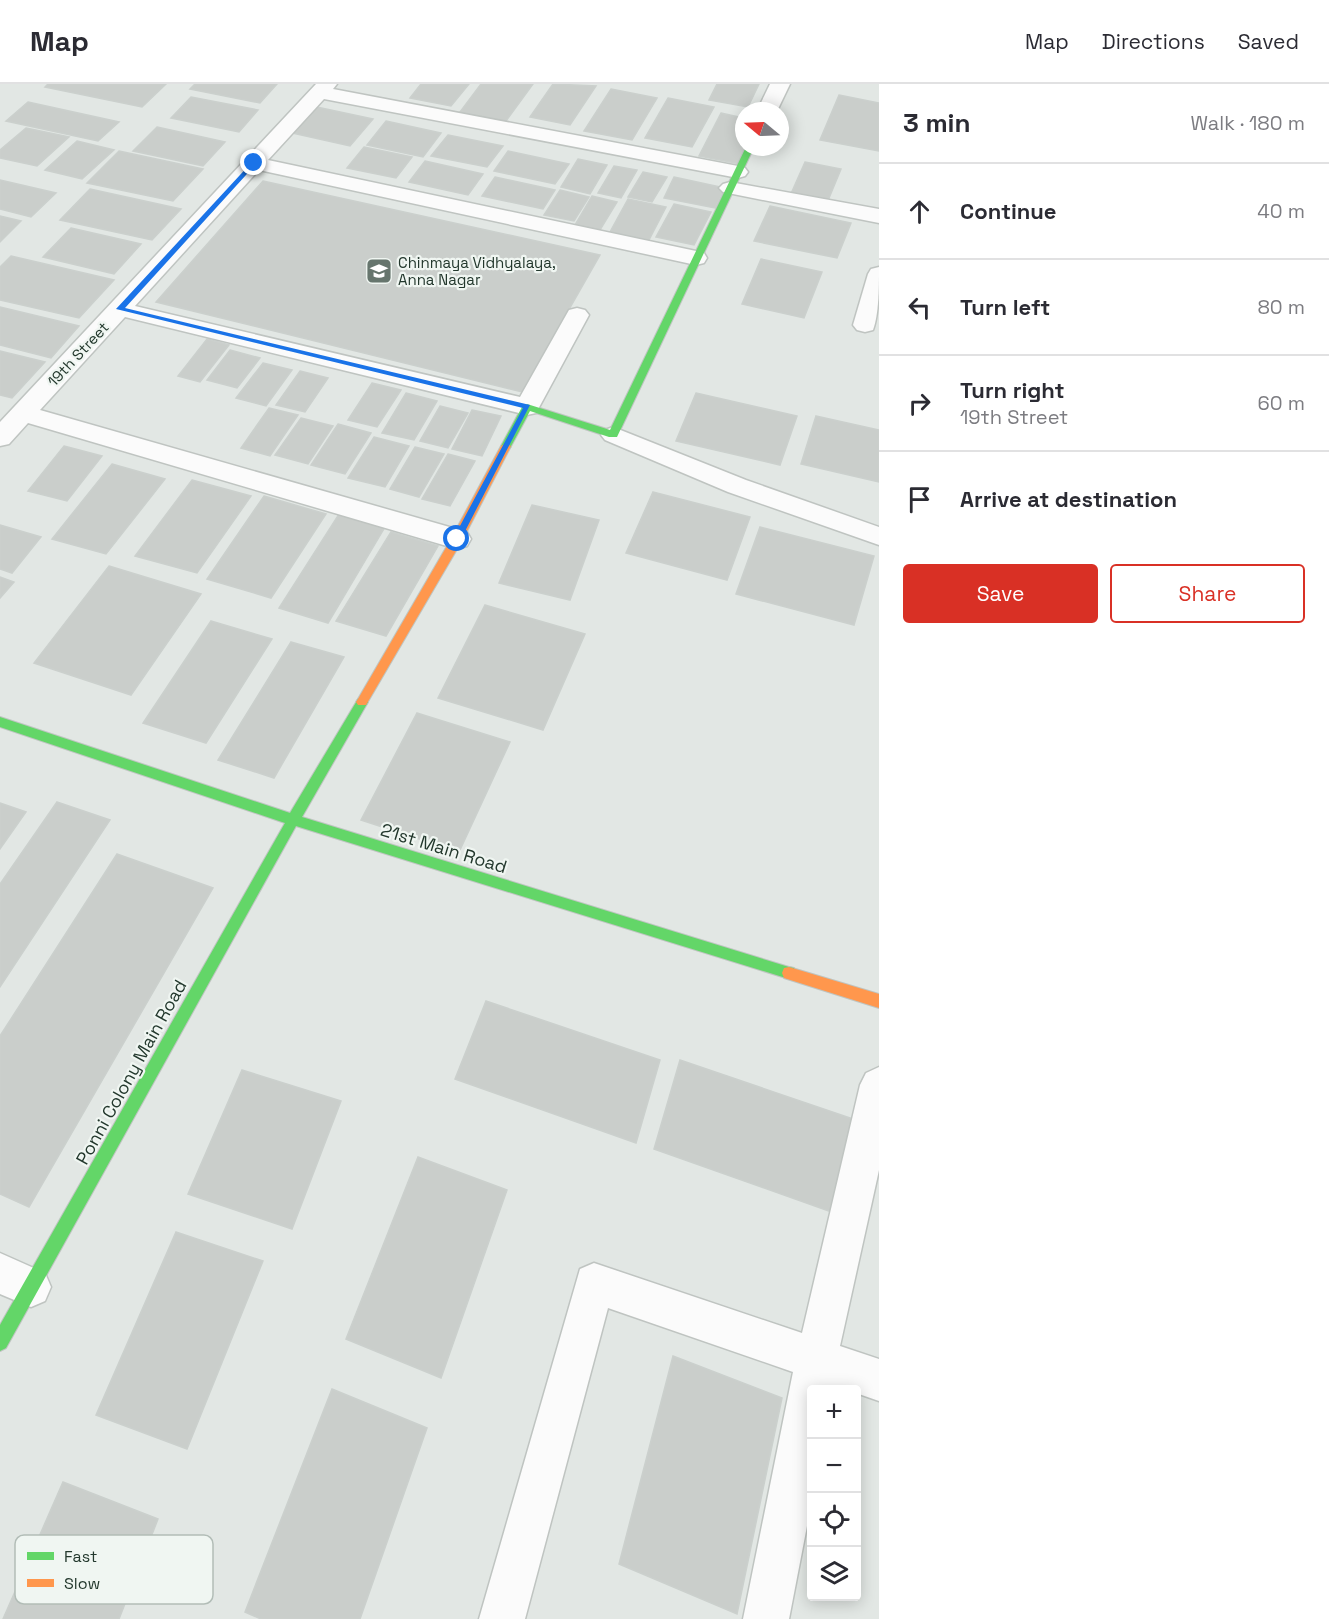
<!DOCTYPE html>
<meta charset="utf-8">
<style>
:root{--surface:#fff;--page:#f7f7f7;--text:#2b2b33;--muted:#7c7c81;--line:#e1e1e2;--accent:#d93025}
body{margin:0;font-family:"Space Grotesk",sans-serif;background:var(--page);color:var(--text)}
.controls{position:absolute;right:18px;bottom:18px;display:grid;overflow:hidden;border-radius:6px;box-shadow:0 3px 15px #0003}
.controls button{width:54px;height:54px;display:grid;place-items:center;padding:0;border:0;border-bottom:2px solid var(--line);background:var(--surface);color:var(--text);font:30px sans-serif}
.compass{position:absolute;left:735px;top:18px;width:54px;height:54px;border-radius:50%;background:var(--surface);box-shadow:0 3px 15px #0003;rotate:289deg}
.stop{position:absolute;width:18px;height:18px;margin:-14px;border:4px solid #1a73e8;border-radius:50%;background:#fff}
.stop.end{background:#1a73e8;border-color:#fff;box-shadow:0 2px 6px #0008}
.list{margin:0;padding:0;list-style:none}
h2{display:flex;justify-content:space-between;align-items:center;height:78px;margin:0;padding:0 24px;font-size:26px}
h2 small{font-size:20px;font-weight:400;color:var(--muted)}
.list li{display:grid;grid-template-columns:39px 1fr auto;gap:18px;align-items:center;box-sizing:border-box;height:96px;padding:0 24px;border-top:2px solid var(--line)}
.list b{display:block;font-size:22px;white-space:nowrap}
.list p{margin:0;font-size:20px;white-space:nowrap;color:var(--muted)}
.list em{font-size:20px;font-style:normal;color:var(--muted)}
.actions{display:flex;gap:12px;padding:18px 24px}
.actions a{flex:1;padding:14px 0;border:2px solid var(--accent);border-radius:6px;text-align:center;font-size:21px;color:var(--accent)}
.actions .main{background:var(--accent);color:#fff}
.icon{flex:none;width:33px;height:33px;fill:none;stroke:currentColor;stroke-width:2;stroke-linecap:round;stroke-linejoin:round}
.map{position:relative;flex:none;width:879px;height:1535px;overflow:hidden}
header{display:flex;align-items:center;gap:36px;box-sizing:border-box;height:84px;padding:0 30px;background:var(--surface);border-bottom:2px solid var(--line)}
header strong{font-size:28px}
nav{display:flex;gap:33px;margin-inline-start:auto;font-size:21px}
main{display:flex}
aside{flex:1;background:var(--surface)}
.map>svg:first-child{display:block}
</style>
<header>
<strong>Map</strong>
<nav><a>Map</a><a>Directions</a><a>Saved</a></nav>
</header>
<main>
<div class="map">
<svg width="879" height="1535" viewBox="0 0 879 1535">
<rect width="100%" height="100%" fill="#e2e7e4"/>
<g fill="#cacecb" stroke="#cbd0cd" stroke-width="1.5">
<polygon points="48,0 166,0 142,23 45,3"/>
<polygon points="195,0 277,0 260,19 190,5"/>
<polygon points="421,0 469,0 451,22 410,14"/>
<polygon points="481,0 533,0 506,37 460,28"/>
<polygon points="553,0 596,2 570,41 530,33"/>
<polygon points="717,0 759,0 748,23 709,16"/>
<polygon points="611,5 657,14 632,56 584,47"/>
<polygon points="839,11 879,19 879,67 820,56"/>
<polygon points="191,13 258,26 239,48 171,34"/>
<polygon points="668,14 714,23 692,63 645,54"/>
<polygon points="28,18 119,38 98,57 6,37"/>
<polygon points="312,22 373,35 350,62 288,48"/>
<polygon points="721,29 744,34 744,63 748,63 740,80 699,72"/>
<polygon points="386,37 441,49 423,73 367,61"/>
<polygon points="157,43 225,58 203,82 133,67"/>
<polygon points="26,44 69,53 37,82 0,74 0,66"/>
<polygon points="448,51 503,62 487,83 431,72"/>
<polygon points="77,57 114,66 82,95 45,86"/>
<polygon points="364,63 412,73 396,94 347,84"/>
<polygon points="119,67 203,85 173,117 87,99"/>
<polygon points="508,67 569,80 555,100 494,87"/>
<polygon points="578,75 607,81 590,110 561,103"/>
<polygon points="425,77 483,90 468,111 409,98"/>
<polygon points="805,78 841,85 827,119 790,112"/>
<polygon points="614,82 637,86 621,114 598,109"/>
<polygon points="643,88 667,93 652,118 628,113"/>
<polygon points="495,93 555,106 543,125 482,112"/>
<polygon points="674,93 725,104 715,124 664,114"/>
<polygon points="0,96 56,109 31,133 0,125"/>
<polygon points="263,97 600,171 522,308 156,218"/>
<polygon points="90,105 181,125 152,156 60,136"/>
<polygon points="560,106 589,113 574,137 544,131"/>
<polygon points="592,112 617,118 600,146 575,141"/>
<polygon points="628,115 666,123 649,156 610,148"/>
<polygon points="674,120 711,128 694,161 656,153"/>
<polygon points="770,122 851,139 837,174 754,157"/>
<polygon points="0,132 21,137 0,158"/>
<polygon points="71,144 141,160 114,190 43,173"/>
<polygon points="11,172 114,196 79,234 0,216 0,183"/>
<polygon points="761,175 822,188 804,234 742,220"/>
<polygon points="0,223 79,242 51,274 0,261"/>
<polygon points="207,255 229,261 200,298 178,292"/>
<polygon points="230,266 260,274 237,304 207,296"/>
<polygon points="0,267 45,278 12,314 0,311"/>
<polygon points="263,279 292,286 266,322 236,314"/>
<polygon points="300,287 328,294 305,328 276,321"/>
<polygon points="372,299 401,306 377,343 348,336"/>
<polygon points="406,309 437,317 414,356 382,349"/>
<polygon points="696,309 797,332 780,381 676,357"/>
<polygon points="440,322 468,329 448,364 420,357"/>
<polygon points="269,324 298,331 270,372 241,364"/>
<polygon points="472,326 501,332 482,372 452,365"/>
<polygon points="816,332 879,346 879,398 801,380"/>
<polygon points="301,334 333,342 308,380 275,371"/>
<polygon points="338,340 371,349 345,390 311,381"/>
<polygon points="374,353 409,362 385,403 348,394"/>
<polygon points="64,362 102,372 67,417 28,407"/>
<polygon points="415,363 444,370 419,413 390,405"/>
<polygon points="448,370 475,377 450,422 422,415"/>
<polygon points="112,380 165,395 106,470 52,455"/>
<polygon points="192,396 251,412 197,489 135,472"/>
<polygon points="653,408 750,433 727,496 626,469"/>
<polygon points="264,412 326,430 271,514 207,495"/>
<polygon points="532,421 599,436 570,516 499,499"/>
<polygon points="339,430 385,443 328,539 279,524"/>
<polygon points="0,441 41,453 12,489 0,485"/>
<polygon points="760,443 874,472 854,541 736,510"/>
<polygon points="391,448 438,462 386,552 336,537"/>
<polygon points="109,482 201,510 131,611 34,579"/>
<polygon points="0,493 14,498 0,514"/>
<polygon points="485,521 585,550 543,646 438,614"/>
<polygon points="211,537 272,555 206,659 143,639"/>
<polygon points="291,558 344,573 274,694 218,676"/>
<polygon points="417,629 510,658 459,768 361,736"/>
<polygon points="57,718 110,736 0,903 0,800"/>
<polygon points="0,719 26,728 0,765"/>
<polygon points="117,770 213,804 29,1123 0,1110 0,952"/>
<polygon points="486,917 660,976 636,1059 455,995"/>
<polygon points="680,976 859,1037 840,1131 654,1065"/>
<polygon points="242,986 341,1017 292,1145 188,1110"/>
<polygon points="418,1073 507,1106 441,1294 346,1255"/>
<polygon points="176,1148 263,1177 187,1365 96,1331"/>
<polygon points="673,1272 782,1314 737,1530 619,1480"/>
<polygon points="332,1305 427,1344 360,1535 261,1535 245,1528"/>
<polygon points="63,1398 158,1435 119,1535 3,1535"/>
</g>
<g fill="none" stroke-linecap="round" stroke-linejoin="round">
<defs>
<polygon id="lane" points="613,343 746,396 879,443 879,461 728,408 605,356 601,351 605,346"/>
<g id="street">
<polygon points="316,0 337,0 333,5 738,82 745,84 748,88 745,92 738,94 324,15 268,76 696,167 704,169 707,174 704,179 696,181 259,86 135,222 520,313 569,226 577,224 585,226 589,231 536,329 527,331 125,233 40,326 467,448 471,455 467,462 457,465 28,339 9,360 0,362 0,338"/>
<polygon points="770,0 790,0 777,27 757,27"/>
<polygon points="730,98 879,125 879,139 723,108 719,104 723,100"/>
<path d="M 879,183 C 879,202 879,230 873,246 L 865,248 L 857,246 L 853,241 L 868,190 L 871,185 Z"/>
<polygon points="879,983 879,1086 840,1262 879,1275 879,1317 856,1309 856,1306 845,1306 833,1301 832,1306 812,1306 812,1416 789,1535 743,1535 793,1288 608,1224 525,1535 479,1535 580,1185 594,1179 802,1249 860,1001 866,989"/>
<polygon points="0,1169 45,1189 51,1203 45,1217 31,1223 0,1210"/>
</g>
<g id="fast">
<polygon points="746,63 754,63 617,353 609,353 530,327 510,364 502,364 501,362 522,323 527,320 610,346"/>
<polygon points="362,613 368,618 302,733 789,883 794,884 796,889 794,894 789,895 296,742 6,1264 0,1267 0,1241 285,739 0,643 0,633 290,729 358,615"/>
</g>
<g id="slow">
<polygon points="506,359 511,362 463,455 366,621 358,621 356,618 358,615 451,455 501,362"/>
<polygon points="789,883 879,910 879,924 784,894 782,889 784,884"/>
</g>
</defs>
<use href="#lane" stroke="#bfc4c1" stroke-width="3"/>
<use href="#street" stroke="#bfc4c1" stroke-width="3"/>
<use href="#fast" stroke="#bfc5c1" stroke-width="2"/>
<use href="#slow" stroke="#bfc5c1" stroke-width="2"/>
<use href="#lane" fill="#fbfbfb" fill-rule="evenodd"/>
<use href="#street" fill="#fbfbfb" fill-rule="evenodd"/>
<use href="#fast" fill="#63d668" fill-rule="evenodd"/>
<use href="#slow" fill="#ff974d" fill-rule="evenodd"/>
</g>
<polygon fill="#1a73e8" points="252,78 257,79 125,224 530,321 460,457 453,455 523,324 116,225"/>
<defs>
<symbol id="school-square" viewBox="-11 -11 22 22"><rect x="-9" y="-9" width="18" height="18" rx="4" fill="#66756d" stroke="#f0f6f2"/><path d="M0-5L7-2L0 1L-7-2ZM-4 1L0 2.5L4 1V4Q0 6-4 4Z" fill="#fff"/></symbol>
</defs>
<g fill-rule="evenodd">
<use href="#school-square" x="364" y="172" width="30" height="30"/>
</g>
<g text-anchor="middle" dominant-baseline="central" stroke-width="4.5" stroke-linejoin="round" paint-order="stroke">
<g font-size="15" fill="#23382d" stroke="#f0f6f2" text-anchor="start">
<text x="398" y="178">Chinmaya Vidhyalaya,<tspan x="398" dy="17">Anna Nagar</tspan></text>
</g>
<g font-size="15" fill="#23382d" stroke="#f0f6f2">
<text transform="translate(78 270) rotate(-47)">19th Street</text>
</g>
<g font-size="18" fill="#23382d" stroke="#f0f6f2">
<text transform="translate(444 764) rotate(17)">21st Main Road</text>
<text transform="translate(131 988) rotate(-61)">Ponni Colony Main Road</text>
</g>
</g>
<rect x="15" y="1451" width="198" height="69" rx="9" fill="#f0f6f2" stroke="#b2bdb7" stroke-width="1.5"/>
<rect x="27" y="1468" width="27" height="8" fill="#63d668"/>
<rect x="27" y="1495" width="27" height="8" fill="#ff974d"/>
<g font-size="16" fill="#23382d">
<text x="64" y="1478">Fast</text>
<text x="64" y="1505">Slow</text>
</g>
</svg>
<div class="controls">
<button>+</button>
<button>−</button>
<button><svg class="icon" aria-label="locate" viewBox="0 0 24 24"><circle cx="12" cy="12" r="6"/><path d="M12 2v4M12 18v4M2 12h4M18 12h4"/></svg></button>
<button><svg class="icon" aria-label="layers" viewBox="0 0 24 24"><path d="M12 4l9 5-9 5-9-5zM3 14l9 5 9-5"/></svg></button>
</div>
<svg class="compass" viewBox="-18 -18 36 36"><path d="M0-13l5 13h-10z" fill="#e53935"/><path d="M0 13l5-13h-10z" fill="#7c7c81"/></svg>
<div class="stop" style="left:457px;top:455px"></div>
<div class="stop end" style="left:254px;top:79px"></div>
</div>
<aside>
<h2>3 min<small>Walk · 180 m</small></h2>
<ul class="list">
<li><svg class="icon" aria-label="ahead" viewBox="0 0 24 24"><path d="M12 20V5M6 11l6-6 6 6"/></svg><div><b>Continue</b></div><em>40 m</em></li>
<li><svg class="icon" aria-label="left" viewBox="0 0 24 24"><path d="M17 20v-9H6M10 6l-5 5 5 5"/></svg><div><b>Turn left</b></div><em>80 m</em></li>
<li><svg class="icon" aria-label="right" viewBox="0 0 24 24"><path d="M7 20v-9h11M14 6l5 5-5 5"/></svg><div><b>Turn right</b><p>19th Street</p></div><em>60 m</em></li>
<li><svg class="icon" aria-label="arrive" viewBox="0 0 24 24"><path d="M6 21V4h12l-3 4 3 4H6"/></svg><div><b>Arrive at destination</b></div></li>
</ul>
<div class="actions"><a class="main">Save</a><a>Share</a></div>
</aside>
</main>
